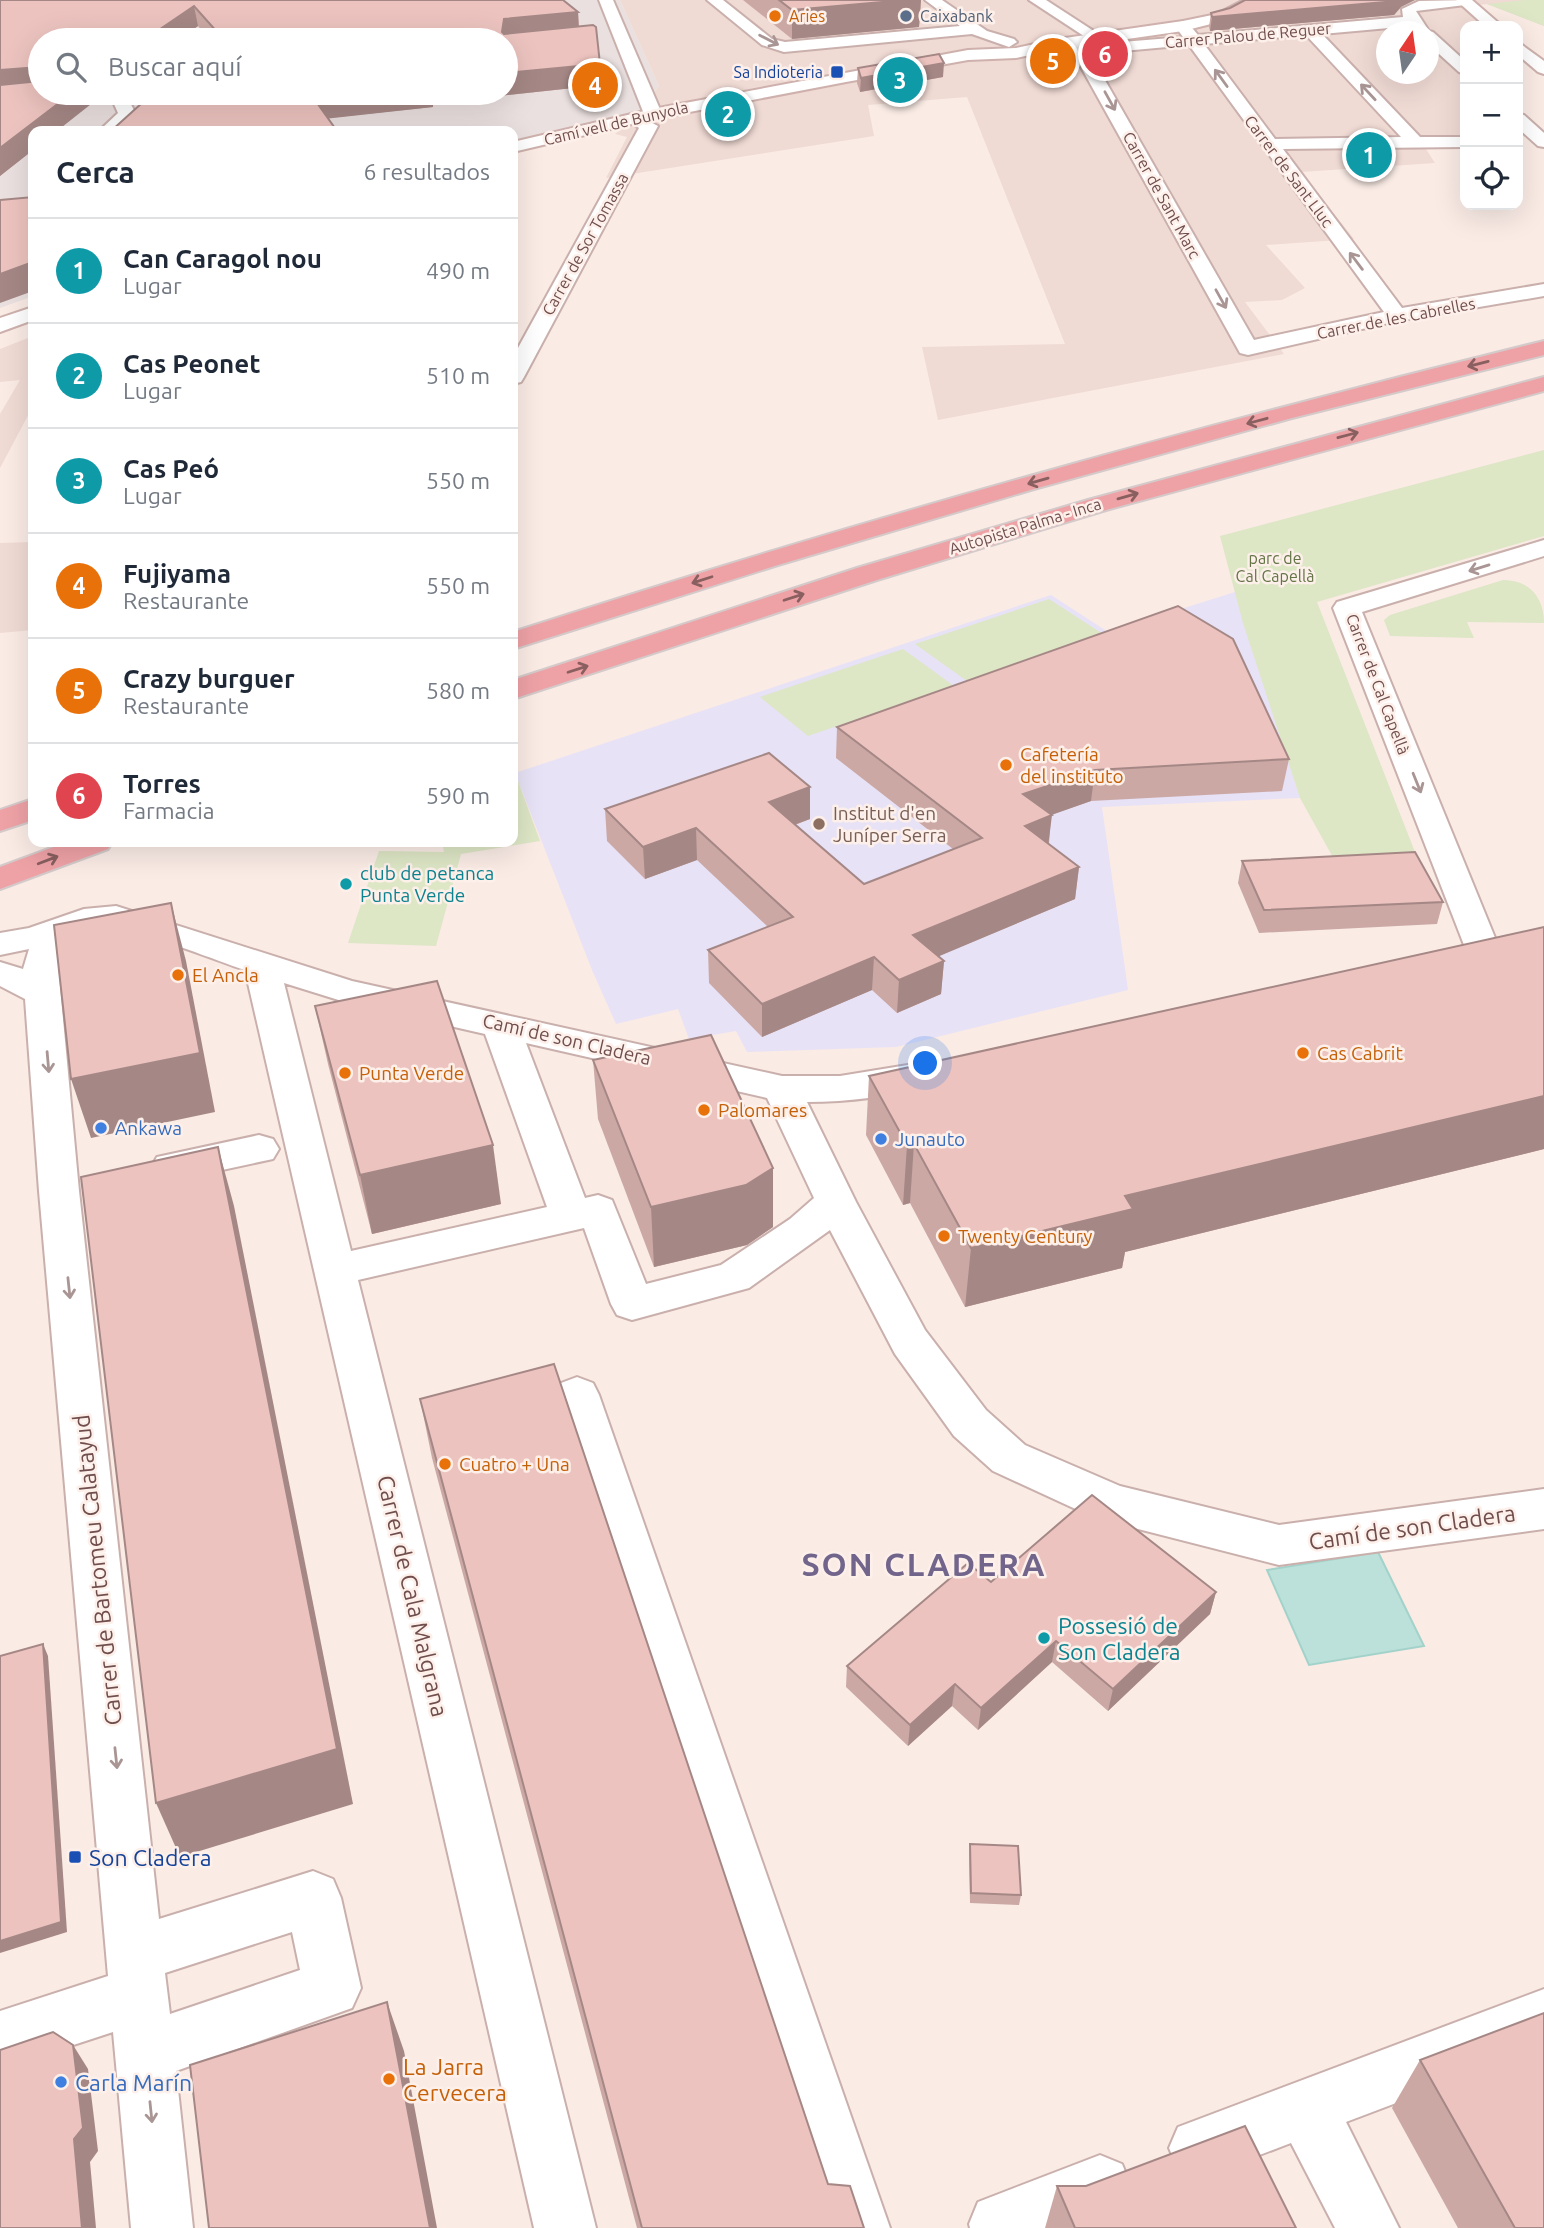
<!DOCTYPE html>
<html lang="es">
<meta charset="utf-8">
<style>
:root{--surface:#fff;--page:#f2f2f3;--text:#1f2937;--muted:#747a83;--line:#e0e1e3;--accent:#0b8043}
body{margin:0;font-family:Ubuntu,sans-serif;background:var(--page);color:var(--text)}
.controls{position:absolute;right:21px;top:21px;display:grid;overflow:hidden;border-radius:14px;box-shadow:0 7px 28px #0002}
.controls button{width:63px;height:63px;display:grid;place-items:center;padding:0;border:0;border-bottom:2px solid var(--line);background:var(--surface);color:var(--text);font:35px sans-serif}
.compass{position:absolute;left:1376px;top:21px;width:63px;height:63px;border-radius:50%;background:var(--surface);box-shadow:0 7px 28px #0002;rotate:13deg}
.you{position:absolute;left:926px;top:1064px;width:24px;height:24px;margin:-18px;border:5px solid #fff;border-radius:50%;background:#1a73e8;box-shadow:0 0 0 10px #1a73e833}
.badge{display:grid;place-items:center;width:46px;height:46px;border-radius:50%;background:var(--accent);color:#fff;font-size:23px;font-weight:700}
.pin{position:absolute;translate:-50% -50%;border:4px solid #fff;box-shadow:0 2px 7px #0006}
.list{margin:0;padding:0;list-style:none}
h2{display:flex;justify-content:space-between;align-items:center;height:91px;margin:0;padding:0 28px;font-size:30px}
h2 small{font-size:23px;font-weight:400;color:var(--muted)}
.list li{display:grid;grid-template-columns:46px 1fr auto;gap:21px;align-items:center;box-sizing:border-box;height:105px;padding:0 28px;border-top:2px solid var(--line)}
.list b{display:block;font-size:26px;white-space:nowrap}
.list p{margin:0;font-size:23px;white-space:nowrap;color:var(--muted)}
.list em{font-size:23px;font-style:normal;color:var(--muted)}
.icon{flex:none;width:38px;height:38px;fill:none;stroke:currentColor;stroke-width:2;stroke-linecap:round;stroke-linejoin:round}
.map{position:relative;flex:none;width:1544px;height:2228px;overflow:hidden}
.search{position:absolute;background:var(--surface);box-shadow:0 7px 28px #0002;left:28px;top:28px;width:490px;height:77px;display:flex;align-items:center;gap:18px;box-sizing:border-box;padding:0 24px;border-radius:38px;color:var(--muted);font-size:26px}
.panel{position:absolute;background:var(--surface);box-shadow:0 7px 28px #0002;left:28px;top:126px;width:490px;height:721px;border-radius:14px}
.map>svg:first-child{display:block}
</style>
<div class="map">
<svg width="1544" height="2228" viewBox="0 0 1544 2228">
<rect width="100%" height="100%" fill="#faebe5"/>
<g fill="#f0dad4" fill-rule="evenodd">
<path d="M 620,0 L 1544,0 L 1544,26 L 1487,4 L 1478,5 L 1505,26 L 1465,26 L 1465,146 L 1424,146 L 1435,163 L 1301,172 L 1354,239 L 1266,245 L 1305,288 L 1282,300 L 1245,302 L 1284,354 L 938,420 L 922,347 L 1065,344 L 967,97 L 868,105 L 874,136 L 606,178 L 627,137 L 615,134 L 639,113 L 659,86 ZM 1386,32 L 1428,32 L 1428,74 L 1386,74 Z"/>
<polygon points="33,336 33,406 0,468 0,414 20,380 0,382 0,349"/>
<polygon points="33,542 33,630 0,633 0,543"/>
</g>
<path fill="#eae0df" fill-rule="evenodd" d="M 0,0 L 620,0 L 659,86 L 633,118 L 513,147 L 513,131 L 33,131 L 33,296 L 0,308 ZM 40,40 L 506,40 L 506,93 L 40,93 Z"/>
<polygon fill="#e8e2f6" points="1235,592 1300,798 1102,807 1128,990 896,1047 747,1052 736,1031 689,1039 678,1009 616,1024 592,970 515,773 1051,595 1108,632"/>
<g fill="#dde6c5">
<polygon points="1525,0 1544,0 1544,26 1487,4"/>
<polygon points="1544,450 1544,536 1317,602 1424,875 1340,870 1300,798 1243,623 1220,536"/>
<path d="M 1503,580 C 1529,580 1544,597 1544,623 L 1467,622 L 1474,638 L 1390,636 L 1384,620 L 1390,615 Z"/>
<polygon points="1049,599 1103,634 967,681 915,644"/>
<polygon points="903,649 954,686 808,736 760,697"/>
<polygon points="518,781 540,841 461,854 436,946 348,943 379,851 444,852 442,842 513,842 513,783"/>
</g>
<polygon fill="#bbe1da" stroke="#a3d2ca" stroke-width="2" points="1378,1552 1424,1646 1309,1665 1267,1570"/>
<g fill="none" stroke-linecap="round" stroke-linejoin="round">
<defs>
<g id="street">
<polygon points="599,0 613,0 662,114 659,118 647,118 644,114"/>
<polygon points="707,0 723,0 772,39 785,42 960,26 925,0 942,0 987,31 1014,39 1017,42 1009,47 972,34 784,52 762,45"/>
<polygon points="1029,0 1046,0 1106,39 1098,44 1093,42"/>
<path d="M 1472,0 L 1470,4 L 1465,5 L 1416,11 L 1429,31 L 1433,32 L 1465,61 L 1465,74 L 1459,72 L 1428,44 L 1428,32 L 1416,32 L 1411,26 L 1322,34 L 1420,137 L 1465,137 L 1465,147 L 1283,149 L 1402,308 L 1544,284 L 1544,296 L 1397,321 L 1248,355 L 1240,353 L 1067,42 L 1075,37 L 1080,39 L 1085,45 L 1183,37 L 1175,26 L 1183,21 L 1188,23 L 1198,35 L 1403,17 L 1402,9 L 1419,1 ZM 1306,35 L 1401,137 L 1275,139 L 1204,44 ZM 1189,45 L 1384,312 L 1254,340 L 1090,54 Z"/>
<polygon points="109,93 125,93 136,114 118,131 99,131 118,113"/>
<polygon points="633,113 658,126 524,377 521,382 513,384 513,357 639,128 624,118"/>
<polygon points="1518,114 1524,115 1544,133 1544,147 1538,146 1518,128"/>
<polygon points="1544,540 1544,556 1362,612 1500,950 1495,958 1483,961 1471,958 1466,950 1333,608 1337,602"/>
<path d="M 116,906 L 352,981 L 782,1076 L 840,1076 L 920,1063 L 933,1067 L 939,1076 L 933,1085 C 893,1096 849,1102 807,1102 L 856,1202 L 925,1330 L 986,1410 L 1025,1445 L 1120,1486 L 1279,1525 L 1544,1489 L 1544,1529 L 1279,1565 L 1095,1518 L 993,1471 L 954,1436 L 895,1354 L 830,1230 L 749,1288 L 632,1320 L 617,1315 L 611,1304 L 584,1228 L 358,1280 L 596,2228 L 534,2228 L 245,970 C 211,959 120,920 89,929 C 74,934 62,951 58,965 L 79,1191 L 159,1919 L 313,1871 L 333,1879 L 341,1898 L 361,1988 L 352,2008 L 176,2071 L 193,2228 L 131,2228 L 113,2032 L 0,2069 L 0,2011 L 108,1976 L 39,1191 L 25,999 L 0,986 L 0,962 L 23,969 L 29,949 L 0,955 L 0,933 L 29,928 L 84,909 ZM 284,983 L 345,1002 L 485,1034 L 547,1207 L 351,1251 ZM 526,1043 L 767,1098 L 814,1198 L 790,1219 L 721,1265 L 646,1284 L 612,1200 L 598,1195 L 585,1198 ZM 292,1932 L 300,1970 L 170,2014 L 165,1973 Z"/>
<polygon points="259,1135 273,1139 279,1149 273,1159 171,1181 157,1177 151,1167 157,1157"/>
<polygon points="577,1377 593,1383 599,1395 890,2228 828,2228 555,1395 561,1383"/>
<polygon points="1544,1989 1544,2047 1346,2122 1399,2228 1335,2228 1291,2143 1199,2178 1178,2169 1169,2148 1178,2127"/>
<polygon points="1100,2155 1122,2164 1131,2186 1122,2208 1071,2228 970,2228 969,2224 978,2202"/>
</g>
<g id="secondary">
<polygon points="1244,0 1262,0 1227,20 1183,31 1058,49 1016,58 968,60 846,82 653,119 513,152 513,142 653,109 968,50 1016,48 1058,39 1183,21 1217,14"/>
<polygon points="1456,0 1472,0 1502,26 1485,26"/>
<polygon points="1518,42 1544,61 1544,74 1538,72 1518,55"/>
<polygon points="33,307 33,320 0,332 0,318"/>
</g>
<g id="highway">
<path d="M 1544,341 L 1544,355 L 1292,418 L 1034,489 L 778,565 L 513,649 L 513,632 C 853,522 1197,426 1544,341 Z"/>
<polygon points="1544,377 1544,391 1106,510 877,580 513,699 513,680 857,568 1088,500"/>
<polygon points="33,799 33,820 0,831 0,810"/>
<polygon points="67,842 112,842 108,849 0,889 0,867"/>
</g>
</defs>
<use href="#street" stroke="#cab0ac" stroke-width="4"/>
<use href="#secondary" stroke="#ceb1ad" stroke-width="4"/>
<use href="#highway" stroke="#d4caca" stroke-width="4"/>
<use href="#street" fill="#fff" fill-rule="evenodd"/>
<use href="#secondary" fill="#fff" fill-rule="evenodd"/>
<use href="#highway" fill="#eea2a6" fill-rule="evenodd"/>
</g>
<g fill="#cba8a4">
<polygon points="0,0 578,12 579,26 600,64 601,85 433,103 433,107 328,118 210,40 198,26 178,40 40,40 40,93 33,150 0,176"/>
<polygon points="743,0 921,0 919,27 792,39"/>
<polygon points="1401,7 1394,15 1210,31 1209,27 1211,13 1230,8"/>
<polygon points="858,68 943,77 860,92 857,83"/>
<polygon points="837,727 1289,759 1282,791 1091,801 1051,815 1049,844 1079,867 1075,899 938,956 944,961 941,994 897,1013 872,990 762,1037 709,983 708,950 768,927 697,860 645,879 607,841 605,809 810,787 810,819 795,825 864,884 953,849 836,758"/>
<polygon points="1242,861 1443,902 1437,924 1259,933 1238,883"/>
<polygon points="1544,927 1544,1149 1125,1252 1122,1268 965,1307 910,1203 903,1205 866,1135 869,1076"/>
<polygon points="315,1006 501,1204 372,1234 328,1064"/>
<polygon points="593,1060 773,1227 747,1245 654,1267 598,1119"/>
<polygon points="420,1399 828,2184 864,2228 637,2228 432,1458"/>
<polygon points="991,1582 1216,1592 1210,1614 1108,1711 1052,1662 978,1730 952,1706 908,1746 846,1687 847,1666"/>
<polygon points="970,1844 1021,1895 1019,1905 970,1903 969,1854"/>
<polygon points="1420,2060 1544,2228 1458,2228 1392,2108"/>
<polygon points="1057,2186 1296,2228 1045,2228"/>
</g>
<g fill="#a58886">
<polygon points="905,0 921,0 919,27 792,39 792,10"/>
<polygon points="1398,0 1415,0 1401,7 1394,15 1210,31 1212,17"/>
<polygon points="194,6 198,26 178,40 144,40"/>
<polygon points="578,12 579,33 506,40 502,32 504,19"/>
<polygon points="944,63 943,77 860,92 861,78"/>
<polygon points="600,64 601,85 433,103 433,107 324,119 315,100 320,96 353,93 506,93 506,73"/>
<polygon points="35,66 40,88 0,93 0,70"/>
<polygon points="72,93 105,93 57,131 33,131 33,150 0,176 0,148"/>
<polygon points="33,262 33,291 0,303 0,274"/>
<polygon points="1095,770 1091,801 1020,826 1023,794"/>
<polygon points="810,787 810,819 769,834 769,802"/>
<polygon points="1052,815 1048,847 1025,826"/>
<polygon points="696,828 697,860 645,879 643,847"/>
<polygon points="1079,867 1075,899 911,968 913,935"/>
<polygon points="171,903 186,961 215,1112 91,1138 71,1079"/>
<polygon points="874,957 872,990 762,1037 762,1004"/>
<polygon points="944,961 941,994 897,1013 899,980"/>
<polygon points="1544,1096 1544,1149 1125,1252 1122,1268 965,1307 971,1248 1125,1196"/>
<polygon points="914,1144 910,1203 903,1205 907,1145"/>
<polygon points="493,1145 501,1204 372,1234 360,1175"/>
<polygon points="218,1147 234,1206 353,1804 180,1857 156,1803"/>
<polygon points="773,1168 773,1227 747,1245 654,1267 651,1207"/>
<polygon points="1216,1592 1210,1614 1108,1711 1113,1689"/>
<polygon points="1056,1641 1052,1662 978,1730 981,1708"/>
<polygon points="43,1644 48,1656 67,1932 0,1953 0,1941"/>
<polygon points="955,1684 952,1706 908,1746 910,1725"/>
<polygon points="387,2002 404,2051 437,2228 430,2228"/>
<polygon points="73,2045 88,2069 98,2151 90,2162 96,2228 82,2228 74,2139"/>
</g>
<g fill="#ecc3bf" stroke="#a58886" stroke-width="2">
<polygon points="0,0 563,0 578,12 504,19 502,32 504,34 593,25 596,27 600,64 506,73 506,40 210,40 218,33 194,6 144,40 40,40 40,67 0,70"/>
<polygon points="779,0 905,0 792,10"/>
<polygon points="1245,0 1398,0 1397,1 1212,17 1211,13 1230,8"/>
<polygon points="939,54 944,63 861,78 858,68"/>
<polygon points="40,81 40,93 72,93 0,148 0,85"/>
<polygon points="153,93 353,93 320,96 322,99 315,100 337,131 111,131"/>
<polygon points="33,197 33,262 0,274 0,200"/>
<polygon points="1178,606 1233,639 1289,759 1095,770 1023,794 1052,815 1025,826 1079,867 913,935 944,961 899,980 874,957 762,1004 708,950 793,917 696,828 643,847 605,809 769,753 810,787 769,802 864,884 982,838 837,727"/>
<polygon points="1415,852 1443,902 1264,910 1242,861"/>
<polygon points="171,903 200,1053 71,1079 54,925"/>
<polygon points="1544,927 1544,1096 1125,1196 1133,1209 971,1248 914,1144 907,1145 869,1076"/>
<polygon points="437,981 493,1145 360,1175 315,1006"/>
<polygon points="711,1035 773,1168 746,1185 651,1207 593,1060"/>
<polygon points="218,1147 337,1749 156,1803 81,1177"/>
<polygon points="554,1364 828,2184 850,2186 864,2228 642,2228 420,1399"/>
<polygon points="1092,1495 1216,1592 1113,1689 1056,1641 981,1708 955,1684 910,1725 847,1666 968,1563 991,1582"/>
<polygon points="43,1644 61,1922 0,1941 0,1656"/>
<polygon points="970,1844 1018,1846 1021,1895 971,1893"/>
<polygon points="387,2002 430,2228 209,2228 190,2065"/>
<polygon points="1544,2013 1544,2228 1515,2228 1420,2060"/>
<polygon points="53,2032 73,2045 83,2128 74,2139 82,2228 0,2228 0,2050"/>
<polygon points="1245,2126 1296,2228 1075,2228 1057,2186 1086,2186"/>
</g>
<defs><path id="oneway-shaft" d="M-6 0H5M1.5-3L5.5 0L1.5 3" fill="none" stroke-width="1.6" stroke-linecap="round" stroke-linejoin="round" transform="scale(1.75)"/></defs>
<g stroke="#a99594">
<use href="#oneway-shaft" transform="translate(769 40) rotate(27)"/>
<use href="#oneway-shaft" transform="translate(1221 78) rotate(-126)"/>
<use href="#oneway-shaft" transform="translate(1368 92) rotate(-133)"/>
<use href="#oneway-shaft" transform="translate(1110 101) rotate(61)"/>
<use href="#oneway-shaft" transform="translate(1356 261) rotate(-127)"/>
<use href="#oneway-shaft" transform="translate(1221 299) rotate(61)"/>
<use href="#oneway-shaft" transform="translate(1479 568) rotate(163)"/>
<use href="#oneway-shaft" transform="translate(1417 783) rotate(68)"/>
<use href="#oneway-shaft" transform="translate(48 1062) rotate(85)"/>
<use href="#oneway-shaft" transform="translate(69 1288) rotate(84)"/>
<use href="#oneway-shaft" transform="translate(116 1758) rotate(84)"/>
<use href="#oneway-shaft" transform="translate(151 2112) rotate(84)"/>
</g>
<g stroke="#895f5f">
<use href="#oneway-shaft" transform="translate(1478 364) rotate(166)"/>
<use href="#oneway-shaft" transform="translate(1257 421) rotate(165)"/>
<use href="#oneway-shaft" transform="translate(1348 435) rotate(-15)"/>
<use href="#oneway-shaft" transform="translate(1038 481) rotate(164)"/>
<use href="#oneway-shaft" transform="translate(1128 496) rotate(-16)"/>
<use href="#oneway-shaft" transform="translate(702 580) rotate(162)"/>
<use href="#oneway-shaft" transform="translate(794 597) rotate(-18)"/>
<use href="#oneway-shaft" transform="translate(578 669) rotate(-18)"/>
<use href="#oneway-shaft" transform="translate(48 860) rotate(-21)"/>
</g>
<g fill="#e8710a" stroke="#fdf0ea" stroke-width="2.5">
<circle cx="775" cy="16" r="7"/>
<circle cx="1006" cy="765" r="7"/>
<circle cx="178" cy="975" r="7"/>
<circle cx="1303" cy="1053" r="7"/>
<circle cx="345" cy="1073" r="7"/>
<circle cx="704" cy="1110" r="7"/>
<circle cx="944" cy="1236" r="7"/>
<circle cx="445" cy="1464" r="7"/>
<circle cx="389" cy="2079" r="7"/>
</g>
<circle fill="#5c6f8a" stroke="#fdf0ea" stroke-width="2.5" cx="906" cy="16" r="7"/>
<g fill="#1a4fb4" stroke="#fdf0ea" stroke-width="2.5">
<rect x="830" y="65" width="14" height="14" rx="3.5"/>
<rect x="68" y="1850" width="14" height="14" rx="3.5"/>
</g>
<circle fill="#8d6e63" stroke="#fdf0ea" stroke-width="2.5" cx="819" cy="824" r="7"/>
<g fill="#0f9aa8" stroke="#fdf0ea" stroke-width="2.5">
<circle cx="346" cy="884" r="7"/>
<circle cx="1044" cy="1638" r="7"/>
</g>
<g fill="#3f7fe0" stroke="#fdf0ea" stroke-width="2.5">
<circle cx="101" cy="1128" r="7"/>
<circle cx="881" cy="1139" r="7"/>
<circle cx="61" cy="2082" r="7"/>
</g>
<g text-anchor="middle" dominant-baseline="central" stroke-width="5" stroke-linejoin="round" paint-order="stroke">
<g font-size="16" fill="#c56008" stroke="#fdf0ea" text-anchor="start">
<text x="789" y="16">Aries</text>
</g>
<g font-size="16" fill="#4e5e75" stroke="#fdf0ea" text-anchor="start">
<text x="920" y="16">Caixabank</text>
</g>
<g font-size="16" fill="#704e4d" stroke="#fdf0ea">
<text transform="translate(1248 35) rotate(-5)">Carrer Palou de Reguer</text>
<text transform="translate(616 123) rotate(-13)">Camí vell de Bunyola</text>
<text transform="translate(1289 171) rotate(53)">Carrer de Sant Lluc</text>
<text transform="translate(1162 195) rotate(61)">Carrer de Sant Marc</text>
<text transform="translate(585 244) rotate(-61)">Carrer de Sor Tomassa</text>
<text transform="translate(1396 318) rotate(-11)">Carrer de les Cabrelles</text>
<text transform="translate(1025 526) rotate(-17)">Autopista Palma - Inca</text>
<text transform="translate(1378 684) rotate(69)">Carrer de Cal Capellà</text>
</g>
<g font-size="16" fill="#164399" stroke="#fdf0ea" text-anchor="end">
<text x="823" y="72">Sa Indioteria</text>
</g>
<g font-size="16" fill="#637446" stroke="#fdf0ea">
<text x="1275" y="558">parc de<tspan x="1275" dy="18">Cal Capellà</tspan></text>
</g>
<g font-size="19" fill="#c56008" stroke="#fdf0ea" text-anchor="start">
<text x="1020" y="754">Cafetería<tspan x="1020" dy="22">del instituto</tspan></text>
<text x="192" y="975">El Ancla</text>
<text x="1317" y="1053">Cas Cabrit</text>
<text x="359" y="1073">Punta Verde</text>
<text x="718" y="1110">Palomares</text>
<text x="958" y="1236">Twenty Century</text>
<text x="459" y="1464">Cuatro + Una</text>
</g>
<g font-size="19" fill="#785e54" stroke="#fdf0ea" text-anchor="start">
<text x="833" y="813">Institut d'en<tspan x="833" dy="22">Juníper Serra</tspan></text>
</g>
<g font-size="19" fill="#0d838f" stroke="#fdf0ea" text-anchor="start">
<text x="360" y="873">club de petanca<tspan x="360" dy="22">Punta Verde</tspan></text>
</g>
<g font-size="19" fill="#704e4d" stroke="#fdf0ea">
<text transform="translate(567 1039) rotate(13)">Camí de son Cladera</text>
</g>
<g font-size="19" fill="#366cbe" stroke="#fdf0ea" text-anchor="start">
<text x="115" y="1128">Ankawa</text>
<text x="895" y="1139">Junauto</text>
</g>
<g font-size="23" fill="#704e4d" stroke="#fdf0ea">
<text transform="translate(1412 1527) rotate(-8)">Camí de son Cladera</text>
<text transform="translate(97 1570) rotate(-96)">Carrer de Bartomeu Calatayud</text>
<text transform="translate(413 1596) rotate(77)">Carrer de Cala Malgrana</text>
</g>
<g font-size="23" fill="#0d838f" stroke="#fdf0ea" text-anchor="start">
<text x="1058" y="1625">Possesió de<tspan x="1058" dy="26">Son Cladera</tspan></text>
</g>
<g font-size="23" fill="#164399" stroke="#fdf0ea" text-anchor="start">
<text x="89" y="1857">Son Cladera</text>
</g>
<g font-size="23" fill="#c56008" stroke="#fdf0ea" text-anchor="start">
<text x="403" y="2066">La Jarra<tspan x="403" dy="26">Cervecera</tspan></text>
</g>
<g font-size="23" fill="#366cbe" stroke="#fdf0ea" text-anchor="start">
<text x="75" y="2082">Carla Marín</text>
</g>
<g font-size="32" font-weight="bold" letter-spacing="2" fill="#72658c" stroke="#fdf0ea">
<text x="924" y="1564">SON CLADERA</text>
</g>
</g>
</svg>
<div class="controls">
<button>+</button>
<button>−</button>
<button><svg class="icon" aria-label="locate" viewBox="0 0 24 24"><circle cx="12" cy="12" r="6"/><path d="M12 2v4M12 18v4M2 12h4M18 12h4"/></svg></button>
</div>
<svg class="compass" viewBox="-18 -18 36 36"><path d="M0-13l5 13h-10z" fill="#e53935"/><path d="M0 13l5-13h-10z" fill="#747a83"/></svg>
<div class="you"></div>
<div class="pin badge" style="left:1369px;top:155px;background:#0f9aa8">1</div>
<div class="pin badge" style="left:728px;top:114px;background:#0f9aa8">2</div>
<div class="pin badge" style="left:900px;top:80px;background:#0f9aa8">3</div>
<div class="pin badge" style="left:595px;top:85px;background:#e8710a">4</div>
<div class="pin badge" style="left:1053px;top:61px;background:#e8710a">5</div>
<div class="pin badge" style="left:1105px;top:54px;background:#e0444e">6</div>
<div class="search"><svg class="icon" aria-label="search" viewBox="0 0 24 24"><circle cx="10" cy="10" r="6"/><path d="M15 15l6 6"/></svg>Buscar aquí</div>
<section class="panel">
<h2>Cerca<small>6 resultados</small></h2>
<ul class="list">
<li><span class="badge" style="background:#0f9aa8">1</span><div><b>Can Caragol nou</b><p>Lugar</p></div><em>490 m</em></li>
<li><span class="badge" style="background:#0f9aa8">2</span><div><b>Cas Peonet</b><p>Lugar</p></div><em>510 m</em></li>
<li><span class="badge" style="background:#0f9aa8">3</span><div><b>Cas Peó</b><p>Lugar</p></div><em>550 m</em></li>
<li><span class="badge" style="background:#e8710a">4</span><div><b>Fujiyama</b><p>Restaurante</p></div><em>550 m</em></li>
<li><span class="badge" style="background:#e8710a">5</span><div><b>Crazy burguer</b><p>Restaurante</p></div><em>580 m</em></li>
<li><span class="badge" style="background:#e0444e">6</span><div><b>Torres</b><p>Farmacia</p></div><em>590 m</em></li>
</ul>
</section>
</div>
